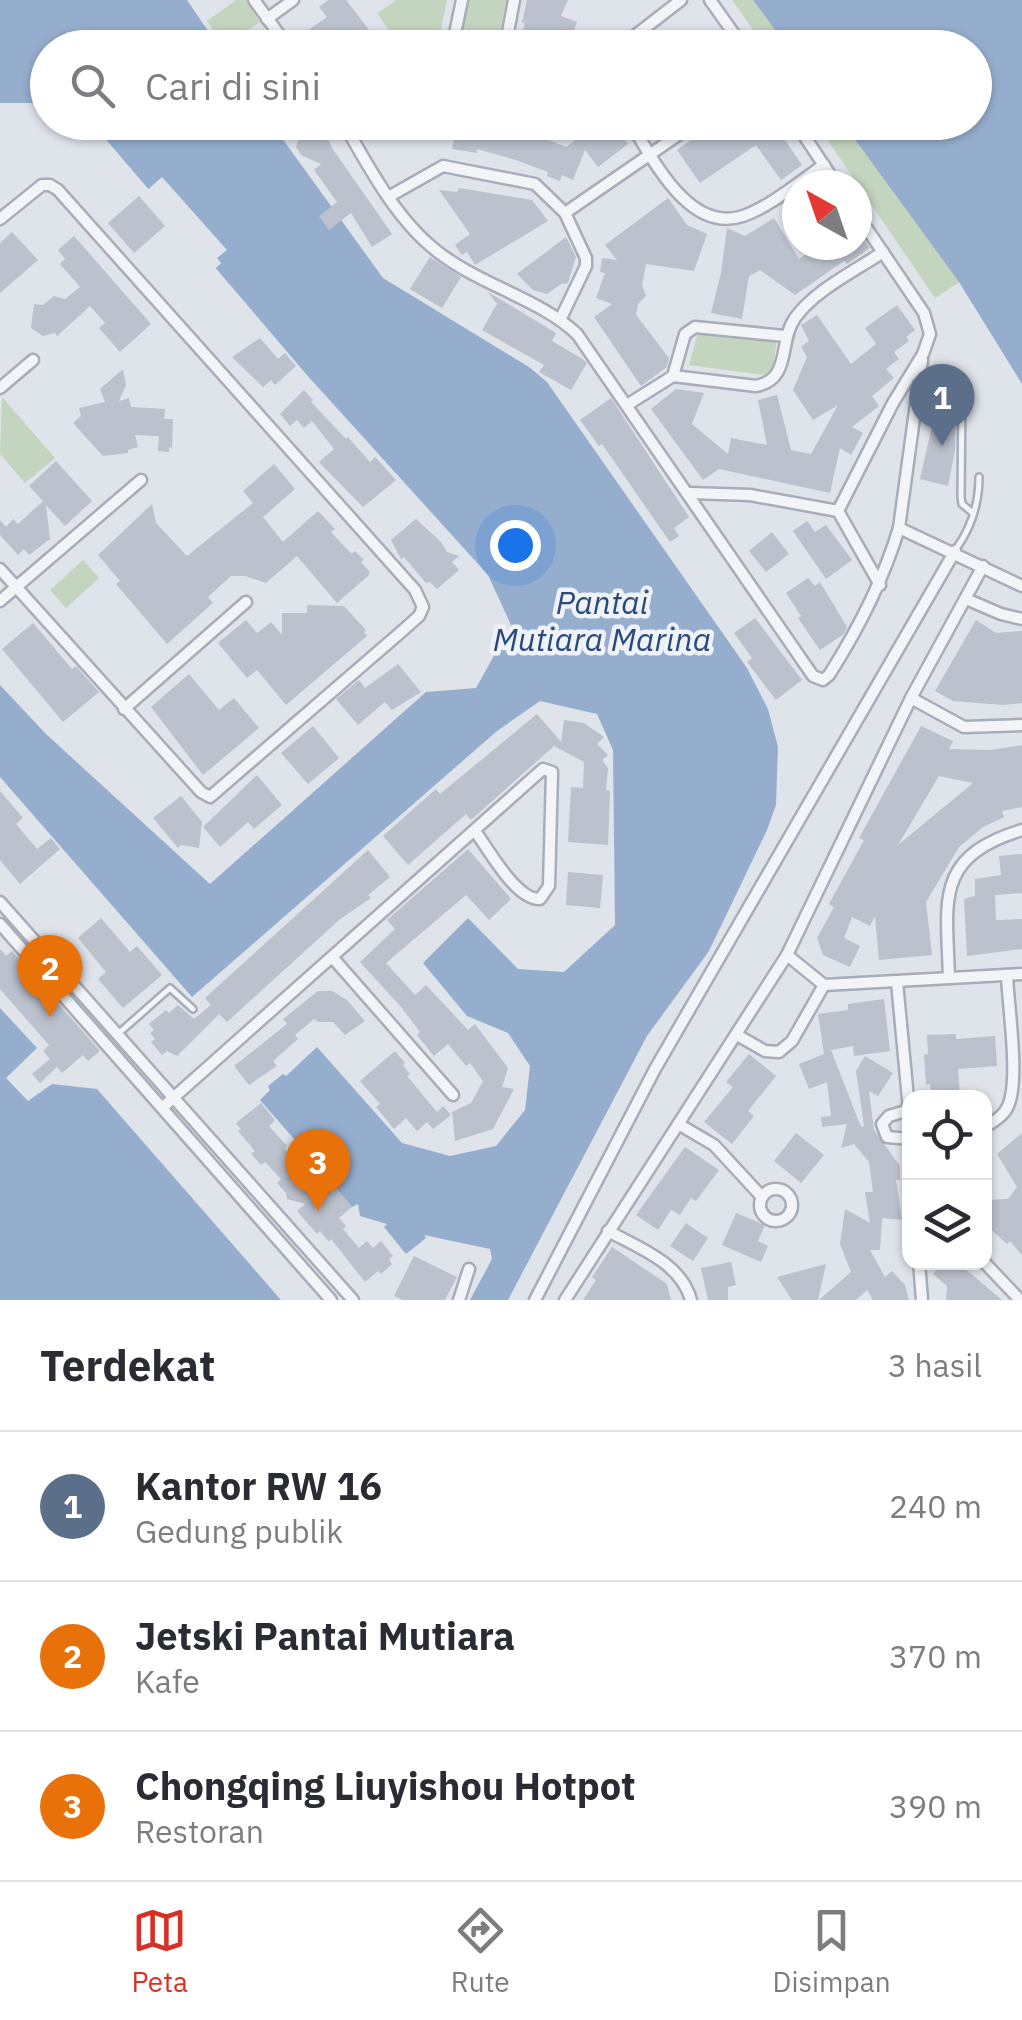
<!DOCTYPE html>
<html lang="id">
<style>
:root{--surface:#fff;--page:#f2f2f3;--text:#2b2b33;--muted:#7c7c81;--line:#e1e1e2;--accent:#d93025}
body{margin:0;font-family:"IBM Plex Sans",sans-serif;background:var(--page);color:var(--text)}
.controls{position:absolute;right:30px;bottom:30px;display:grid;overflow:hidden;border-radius:20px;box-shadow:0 2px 8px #0004}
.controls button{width:90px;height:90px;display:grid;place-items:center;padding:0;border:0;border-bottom:2px solid var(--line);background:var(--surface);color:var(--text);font:50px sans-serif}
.compass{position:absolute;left:782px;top:170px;width:90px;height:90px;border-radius:50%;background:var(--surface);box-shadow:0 2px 8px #0004;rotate:320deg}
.you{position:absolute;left:515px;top:545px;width:35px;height:35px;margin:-25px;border:8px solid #fff;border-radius:50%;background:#1a73e8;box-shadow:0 0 0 15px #1a73e833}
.badge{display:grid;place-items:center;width:65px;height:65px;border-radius:50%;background:var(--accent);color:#fff;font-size:32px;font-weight:700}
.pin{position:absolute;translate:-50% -82px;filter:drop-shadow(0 2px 5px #0008)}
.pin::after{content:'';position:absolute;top:52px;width:35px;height:30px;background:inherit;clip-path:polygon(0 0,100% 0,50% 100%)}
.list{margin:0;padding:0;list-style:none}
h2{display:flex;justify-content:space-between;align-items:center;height:130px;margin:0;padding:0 40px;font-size:42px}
h2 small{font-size:32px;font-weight:400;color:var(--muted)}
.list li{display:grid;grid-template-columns:65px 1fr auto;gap:30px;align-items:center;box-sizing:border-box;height:150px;padding:0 40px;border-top:2px solid var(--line)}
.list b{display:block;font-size:38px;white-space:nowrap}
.list p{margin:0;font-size:32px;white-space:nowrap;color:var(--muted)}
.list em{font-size:32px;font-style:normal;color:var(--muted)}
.icon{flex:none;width:55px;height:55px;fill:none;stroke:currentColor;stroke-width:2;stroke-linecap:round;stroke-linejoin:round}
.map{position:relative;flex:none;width:1022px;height:1300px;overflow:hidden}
.search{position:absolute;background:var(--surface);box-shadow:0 2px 8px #0004;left:30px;right:30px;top:30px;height:110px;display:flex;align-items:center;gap:25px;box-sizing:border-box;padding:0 35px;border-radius:55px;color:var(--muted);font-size:38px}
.sheet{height:580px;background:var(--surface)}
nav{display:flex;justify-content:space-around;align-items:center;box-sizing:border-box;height:140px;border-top:2px solid var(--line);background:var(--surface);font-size:28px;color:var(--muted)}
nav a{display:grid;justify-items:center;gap:5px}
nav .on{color:var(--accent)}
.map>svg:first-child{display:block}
</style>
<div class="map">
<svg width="1022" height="1300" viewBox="0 0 1022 1300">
<rect width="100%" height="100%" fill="#dfe3ea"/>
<g fill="#c3d5bf">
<polygon points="236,0 245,0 260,22 225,47 207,21"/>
<polygon points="397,0 447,0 439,38 399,45 377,13"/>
<polygon points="467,0 506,0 497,47 457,48"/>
<polygon points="732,0 842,0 869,47 765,47"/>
<polygon points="816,123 913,123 1022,241 935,298"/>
<polygon points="699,329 777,339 772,376 689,365"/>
<polygon points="2,397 55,458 25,483 0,454"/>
<polygon points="83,560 99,578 66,608 50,590"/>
</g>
<g fill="#96aece">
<polygon points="0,0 187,0 219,47 48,48 47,103 0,103"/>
<polygon points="753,0 1022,0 1022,384 959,282 843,123 974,122 974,48 788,47"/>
<polygon points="92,123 271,123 383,278 529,367 547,382 747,668 768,709 778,747 776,805 767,830 709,951 647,1036 508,1300 470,1300 492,1259 490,1249 424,1235 426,1238 406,1254 384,1227 387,1224 360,1216 358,1204 352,1207 330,1181 332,1179 327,1177 260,1100 270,1090 268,1086 283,1074 286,1076 317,1047 402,1143 450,1156 496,1146 525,1110 530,1066 508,1033 467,1016 423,963 468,918 518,969 564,972 615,925 613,750 597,714 540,701 497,731 192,997 0,777 0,685 46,734 210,884 426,692 476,688 511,625 488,575 306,374"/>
<polygon points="0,1008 37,1048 6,1078 28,1101 52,1084 97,1089 281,1300 0,1300"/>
</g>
<polygon fill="#dfe3ea" points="162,177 227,250 217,258 221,263 214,270 145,192"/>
<g fill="#bbc1cd" fill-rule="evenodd">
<polygon points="328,0 346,0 383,48 311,48 304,33 327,17 319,7"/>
<polygon points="527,0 568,0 561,16 577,22 566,48 524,48 527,32 523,31 525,23 522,23"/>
<polygon points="310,122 314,122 321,132 324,130 332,148 392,234 372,247 351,213 329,230 319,216 337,202 314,170 321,164 301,155 296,147 299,138 295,133"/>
<polygon points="458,122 499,122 528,130 533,130 536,122 542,122 554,127 549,140 566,147 599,122 612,122 628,144 598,167 585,150 573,180 562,175 560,181 547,176 548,172 516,160 477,149 477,153 452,149"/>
<polygon points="716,122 786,122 778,130 802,165 781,180 756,145 700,183 677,150"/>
<polygon points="459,188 532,200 548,221 475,265 467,252 462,255 455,245 470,234 439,190 457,192"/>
<polygon points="139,196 165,226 134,253 108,223"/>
<polygon points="668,198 687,225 707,234 694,271 646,264 642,285 646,296 638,304 636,315 669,358 667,367 641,386 594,317 612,304 596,298 605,273 600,272 602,258 617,260 605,245"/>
<polygon points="774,218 799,259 819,245 857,245 857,230 870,248 847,264 844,261 795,295 760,270 749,276 742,319 711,313 721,273 727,228 745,236"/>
<polygon points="12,232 38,260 0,293 0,243"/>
<polygon points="74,236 151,324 120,352 99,328 105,323 90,306 57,336 55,333 43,336 31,328 34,304 43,305 54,296 65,299 80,287 60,264 65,259 58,250"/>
<polygon points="566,237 576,257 568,283 561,284 547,294 533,290 517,274"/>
<polygon points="430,257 461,277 442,308 410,289"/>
<polygon points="488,292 556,333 552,341 584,360 587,363 571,390 539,372 544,365 482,330 497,304"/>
<polygon points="897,305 915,330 906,337 909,341 894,352 899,359 886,369 894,378 872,396 879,406 852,427 863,433 851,455 840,448 830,493 719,469 703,480 651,409 676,389 704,393 692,424 728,454 731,438 767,445 758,400 777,395 791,450 811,454 838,405 813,420 793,390 807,357 801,347 809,341 801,325 817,315 851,364 876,344 865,328"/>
<polygon points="260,338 278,359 285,353 296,366 275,385 271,380 263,387 232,357"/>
<polygon points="123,369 126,385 119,401 129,398 131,407 165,409 164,419 173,419 172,448 169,447 169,452 158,451 159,436 135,435 138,447 128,450 128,453 103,456 73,423 81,416 79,408 105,402 100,389"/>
<polygon points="304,390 313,400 311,402 346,439 348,437 370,462 375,457 396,480 363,507 319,462 334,449 312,421 304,428 297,420 290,426 280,414"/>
<polygon points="611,398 689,517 674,528 679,536 670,542 602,444 599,446 580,420"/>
<polygon points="936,408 956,411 955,450 948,486 920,479"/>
<polygon points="56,461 92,501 65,526 46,505 50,539 29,555 24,549 18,555 0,535 0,520 6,527 13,519 18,524 43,501 29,486"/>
<polygon points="274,464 295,489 263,517 283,542 318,511 335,529 331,532 344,546 352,554 355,551 364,560 361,562 370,572 368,576 337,603 297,556 266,583 245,576 231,576 208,597 213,603 167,644 116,584 120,581 98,555 152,504 156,523 187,556 253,503 243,491"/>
<polygon points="416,519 441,542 447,552 459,556 452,562 459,570 437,589 430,582 426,583 404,557 401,559 391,540"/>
<polygon points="807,521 815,532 826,525 852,560 826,579 793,531"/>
<polygon points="772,532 789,554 766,572 749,551"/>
<polygon points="808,578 815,586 820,582 847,627 844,634 820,650 798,618 801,616 786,593"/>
<polygon points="307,605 344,606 366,630 364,632 367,636 286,705 257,670 247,678 218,643 246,620 257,633 271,622 282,635 282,613 307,613"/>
<polygon points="755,618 802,680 776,700 747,662 752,658 734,633"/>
<polygon points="976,620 996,633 1022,631 1022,703 1003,705 953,701 935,691"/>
<polygon points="33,623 72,669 76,666 99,692 63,722 2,649"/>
<polygon points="398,664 421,692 392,710 385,702 358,725 336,699 359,680 365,688"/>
<polygon points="189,674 219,710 234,698 259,728 203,775 151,707"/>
<polygon points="537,714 561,742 564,720 584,723 604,737 597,744 608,755 602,760 608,768 606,790 610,791 608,845 568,842 571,787 583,788 584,762 554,746 471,820 466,814 408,865 383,836 436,789 440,794"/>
<polygon points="313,726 339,758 308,784 281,753"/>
<path d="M 921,726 L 953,741 L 949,749 L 990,750 L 1022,745 L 1022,807 L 1002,811 L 1004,817 L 983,827 L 959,847 L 926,902 L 932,955 L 879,960 L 875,916 L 870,926 L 852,917 L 844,938 L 860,946 L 850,967 L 823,955 L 817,938 L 834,907 L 829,904 L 864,840 L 859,838 ZM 939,776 L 973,783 L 898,845 Z"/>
<polygon points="257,775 282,805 254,829 248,822 220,847 203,827"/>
<polygon points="0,791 23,818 16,824 37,849 51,838 60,849 20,884 0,860"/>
<polygon points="181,796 202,822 199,848 181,845 178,848 153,818"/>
<polygon points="468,849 511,899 489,920 466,895 386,963 415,995 426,985 468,1030 475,1024 508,1068 502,1087 514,1089 493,1129 455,1141 452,1112 471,1103 483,1081 470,1063 466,1066 448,1044 434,1056 417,1035 420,1032 402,1008 360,962 395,929 387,920"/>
<polygon points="368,850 390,877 368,895 371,898 339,920 227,1022 219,1014 177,1056 167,1051 162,1055 151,1042 155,1039 150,1033 154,1030 149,1024 166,1010 169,1013 178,1005 194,1019 211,1005 205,998"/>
<polygon points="1022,854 1022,893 995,895 996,920 1022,919 1022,949 967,956 964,899 975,896 975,879 1001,875 999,856"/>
<polygon points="568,872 603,875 600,908 566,905"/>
<polygon points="101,918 130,952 137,946 162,975 123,1008 98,979 106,972 78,938"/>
<polygon points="0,949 6,956 12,951 100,1051 88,1061 83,1055 62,1073 57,1067 40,1083 32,1074 50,1059 43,1051 49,1045 0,989"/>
<polygon points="318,991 332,991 347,1000 365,1021 345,1035 333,1022 318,1022 314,1019 295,1035 298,1039 273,1061 277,1066 249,1085 234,1066 287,1024 283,1019"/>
<polygon points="884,999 890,1051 854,1056 853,1046 831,1050 861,1127 864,1126 856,1071 865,1056 893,1073 878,1096 869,1091 874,1130 900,1166 900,1180 896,1180 902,1220 882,1218 880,1250 870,1250 885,1277 892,1271 905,1285 909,1300 873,1300 867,1290 856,1300 819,1300 851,1272 840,1244 845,1209 870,1223 865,1192 873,1192 869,1162 854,1144 841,1148 847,1124 822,1127 821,1117 831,1116 827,1082 809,1089 799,1064 824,1054 818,1014 848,1010 848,1004"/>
<polygon points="956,1034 956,1039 995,1036 997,1066 958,1069 960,1098 931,1098 930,1084 926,1085 924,1055 928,1054 927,1035"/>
<polygon points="395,1051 405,1063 403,1065 410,1074 407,1076 437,1112 443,1106 451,1115 433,1129 427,1122 417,1131 406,1118 394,1129 376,1107 380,1104 360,1081"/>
<polygon points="749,1054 776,1076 748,1111 754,1116 732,1144 704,1122 733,1087 726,1082"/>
<polygon points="261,1103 275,1120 269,1126 287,1146 284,1148 300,1170 321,1190 330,1181 352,1207 339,1218 346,1226 343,1229 359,1248 367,1241 373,1248 381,1241 393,1256 389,1259 392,1264 381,1274 378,1271 365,1282 331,1239 329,1242 320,1231 317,1234 297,1211 305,1204 287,1199 286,1193 277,1183 281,1179 265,1162 261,1165 251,1154 255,1151 238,1131 241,1129 236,1123"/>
<polygon points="796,1133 824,1155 801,1183 774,1161"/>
<polygon points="1022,1133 1022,1255 1010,1241 1007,1244 989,1228 984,1228 984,1200 1008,1199 1017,1187 997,1154"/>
<polygon points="685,1147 719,1170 696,1201 691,1198 680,1215 671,1210 658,1230 636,1215"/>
<polygon points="736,1213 765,1225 758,1241 768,1246 761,1262 722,1245"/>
<polygon points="686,1223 708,1238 693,1261 670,1246"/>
<polygon points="612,1247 667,1284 671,1300 583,1300 596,1280 592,1277"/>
<polygon points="414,1256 457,1277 445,1300 403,1300 394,1296"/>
<polygon points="731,1262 736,1285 728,1287 728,1300 708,1300 701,1268"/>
<polygon points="942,1262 957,1262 1002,1300 946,1300 947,1286 933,1274"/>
<polygon points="826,1264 818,1300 792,1300 777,1277"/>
</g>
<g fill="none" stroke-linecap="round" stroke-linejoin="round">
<defs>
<g id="lane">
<polyline points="962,392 961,497 962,504 973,513"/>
<path d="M 956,549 C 971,528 979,503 979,477"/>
<polyline points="118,1034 170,988 193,1009"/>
</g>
<g id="street">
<polyline points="254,0 289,48"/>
<polyline points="710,0 744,48"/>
<polyline points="267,19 293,0"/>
<polyline points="452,48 462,0"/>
<polyline points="505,48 514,0"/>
<polyline points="619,48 681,0"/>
<path d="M 343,122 C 368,166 397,221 438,252 C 480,285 540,299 577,334 L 813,676 L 823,680 L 829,675 C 859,628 883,581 899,528 L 1022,586"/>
<path d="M 630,122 C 653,159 689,234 743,216 C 771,206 799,182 824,165"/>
<polyline points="795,122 837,185"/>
<polyline points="390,196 443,166 535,184 565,213 586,258 586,266 561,318"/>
<polyline points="565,213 697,122"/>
<polyline points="0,219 42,185 50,185 58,190 415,590 423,607 419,616 401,632 210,797 201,792 0,569"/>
<path d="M 673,376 L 756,386 C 792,379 778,342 795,318 C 815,290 855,271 883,252"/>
<polyline points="0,388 33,360"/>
<polyline points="627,405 673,376 685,334 695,327 785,336"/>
<polyline points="690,493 750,495 838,511 880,585"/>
<polyline points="838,511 893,403 923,354 930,334 924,313 857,214"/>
<polyline points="899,528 922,360"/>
<polyline points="966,599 1001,614 1022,619"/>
<polyline points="0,601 141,480"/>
<polyline points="911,698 964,727 1022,725"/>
<polyline points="124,709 246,602"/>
<polyline points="0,902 353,1300"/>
<polyline points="0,924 331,1300"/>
<polyline points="787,955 824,985 1022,974"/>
<polyline points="333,958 453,1095"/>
<path d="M 949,978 C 947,902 933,857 1022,830"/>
<polyline points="897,982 910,1120"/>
<polyline points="737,1035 765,1051 779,1052 792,1041 824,985"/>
<path d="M 163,1107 L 543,769 L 552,772 L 549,886 L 540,899 C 516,900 489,850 475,831"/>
<polyline points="909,1110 889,1116 882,1124 887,1137 910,1139"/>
<polyline points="680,1125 714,1145 762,1197"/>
<path d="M 984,1127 C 994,1122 1004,1116 1008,1106 C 1020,1080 1008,1006 1007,975"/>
<circle cx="776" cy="1205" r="16"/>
<path d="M 608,1231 C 639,1248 681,1263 691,1300"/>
<polyline points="919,1262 922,1300"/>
<polyline points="984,1262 1020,1300"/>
<polyline points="459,1300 469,1269"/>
<polyline points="535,1300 655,1069 955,551"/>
<polyline points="565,1300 787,955 911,698 983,566"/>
</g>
</defs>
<use href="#lane" stroke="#a8adb8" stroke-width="10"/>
<use href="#street" stroke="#a8adb8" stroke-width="15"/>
<use href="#lane" stroke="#f2f4f8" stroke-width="5"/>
<use href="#street" stroke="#f2f4f8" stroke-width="10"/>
</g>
<g text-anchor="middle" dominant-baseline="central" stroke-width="9" stroke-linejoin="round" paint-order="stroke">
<g font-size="32" font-style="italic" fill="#2b4a7b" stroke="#eff2f7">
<text x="602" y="602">Pantai<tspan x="602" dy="37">Mutiara Marina</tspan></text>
</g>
</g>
</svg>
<div class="controls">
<button><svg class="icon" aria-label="locate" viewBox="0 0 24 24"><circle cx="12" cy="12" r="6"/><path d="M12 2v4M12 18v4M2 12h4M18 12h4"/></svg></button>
<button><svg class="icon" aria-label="layers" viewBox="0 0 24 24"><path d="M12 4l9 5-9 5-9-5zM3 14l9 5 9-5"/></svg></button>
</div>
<svg class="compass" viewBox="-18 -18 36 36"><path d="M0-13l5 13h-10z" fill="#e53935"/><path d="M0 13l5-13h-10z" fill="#7c7c81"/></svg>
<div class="you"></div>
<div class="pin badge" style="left:942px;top:446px;background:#5c6f8a">1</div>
<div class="pin badge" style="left:50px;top:1017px;background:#e8710a">2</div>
<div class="pin badge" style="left:318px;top:1211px;background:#e8710a">3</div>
<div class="search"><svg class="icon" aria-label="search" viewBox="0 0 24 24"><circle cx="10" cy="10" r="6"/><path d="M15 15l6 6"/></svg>Cari di sini</div>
</div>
<section class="sheet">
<h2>Terdekat<small>3 hasil</small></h2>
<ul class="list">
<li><span class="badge" style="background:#5c6f8a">1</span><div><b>Kantor RW 16</b><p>Gedung publik</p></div><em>240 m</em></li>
<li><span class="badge" style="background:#e8710a">2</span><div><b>Jetski Pantai Mutiara</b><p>Kafe</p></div><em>370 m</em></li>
<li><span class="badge" style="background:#e8710a">3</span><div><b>Chongqing Liuyishou Hotpot</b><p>Restoran</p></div><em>390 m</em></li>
</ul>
</section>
<nav>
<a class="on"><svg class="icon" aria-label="map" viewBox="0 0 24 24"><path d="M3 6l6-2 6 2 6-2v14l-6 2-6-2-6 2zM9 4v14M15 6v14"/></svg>Peta</a>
<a><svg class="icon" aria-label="directions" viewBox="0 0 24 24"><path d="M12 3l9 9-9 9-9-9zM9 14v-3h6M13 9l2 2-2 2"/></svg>Rute</a>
<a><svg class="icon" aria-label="saved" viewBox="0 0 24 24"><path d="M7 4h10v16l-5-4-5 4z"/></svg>Disimpan</a>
</nav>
